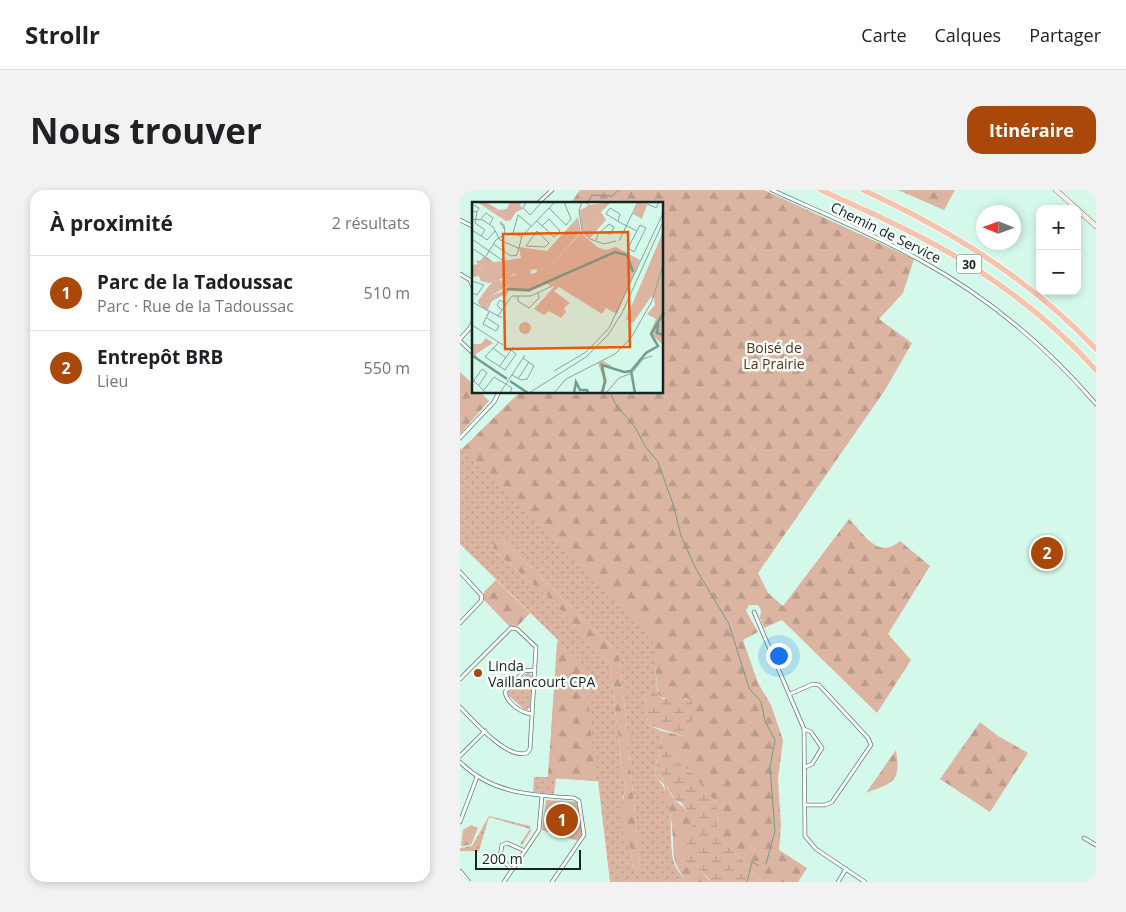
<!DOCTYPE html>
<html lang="fr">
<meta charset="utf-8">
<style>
:root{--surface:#fff;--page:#f2f2f2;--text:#202124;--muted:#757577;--line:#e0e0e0;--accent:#aa480a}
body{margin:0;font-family:"Open Sans",sans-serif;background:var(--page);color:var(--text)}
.controls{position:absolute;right:15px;top:15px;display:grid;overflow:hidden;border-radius:10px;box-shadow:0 2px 8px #0003}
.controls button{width:45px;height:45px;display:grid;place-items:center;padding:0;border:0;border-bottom:1px solid var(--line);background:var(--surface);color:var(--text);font:25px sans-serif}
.compass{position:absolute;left:516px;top:15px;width:45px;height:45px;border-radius:50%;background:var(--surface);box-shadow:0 2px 8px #0003;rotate:271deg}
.scale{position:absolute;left:15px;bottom:12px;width:106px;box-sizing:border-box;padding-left:5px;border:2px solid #172520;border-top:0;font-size:14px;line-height:18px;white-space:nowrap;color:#172520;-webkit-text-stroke:4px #f7fefb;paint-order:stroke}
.you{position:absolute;left:318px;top:465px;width:18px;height:18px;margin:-12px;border:4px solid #fff;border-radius:50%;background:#1a73e8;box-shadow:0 0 0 8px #1a73e833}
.badge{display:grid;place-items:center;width:32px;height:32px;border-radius:50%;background:var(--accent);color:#fff;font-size:16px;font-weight:700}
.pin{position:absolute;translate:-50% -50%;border:2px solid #fff;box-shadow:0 1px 5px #0006}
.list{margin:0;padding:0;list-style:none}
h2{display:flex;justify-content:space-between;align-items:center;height:65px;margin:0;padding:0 20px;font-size:21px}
h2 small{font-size:16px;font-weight:400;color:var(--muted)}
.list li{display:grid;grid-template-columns:32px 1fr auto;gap:15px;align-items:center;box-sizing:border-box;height:75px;padding:0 20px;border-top:1px solid var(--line)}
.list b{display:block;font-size:19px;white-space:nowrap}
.list p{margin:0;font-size:16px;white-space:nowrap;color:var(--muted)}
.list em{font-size:16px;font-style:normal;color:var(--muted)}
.map{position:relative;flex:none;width:636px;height:692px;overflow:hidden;border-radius:15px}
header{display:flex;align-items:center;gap:30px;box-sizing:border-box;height:70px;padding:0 25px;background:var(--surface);border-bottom:1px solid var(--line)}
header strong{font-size:24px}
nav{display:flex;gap:28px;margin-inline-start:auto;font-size:18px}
.intro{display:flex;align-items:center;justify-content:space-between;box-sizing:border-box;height:120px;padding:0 30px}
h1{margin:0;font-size:35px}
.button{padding:12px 22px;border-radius:15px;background:var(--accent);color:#fff;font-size:18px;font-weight:700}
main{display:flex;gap:30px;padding:0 30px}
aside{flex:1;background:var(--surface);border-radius:15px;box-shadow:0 2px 8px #0003}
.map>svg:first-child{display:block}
</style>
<header>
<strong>Strollr</strong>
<nav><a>Carte</a><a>Calques</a><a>Partager</a></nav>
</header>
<div class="intro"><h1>Nous trouver</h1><a class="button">Itinéraire</a></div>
<main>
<aside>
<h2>À proximité<small>2 résultats</small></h2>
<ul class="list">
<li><span class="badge">1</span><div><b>Parc de la Tadoussac</b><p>Parc · Rue de la Tadoussac</p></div><em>510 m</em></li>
<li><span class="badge">2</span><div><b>Entrepôt BRB</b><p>Lieu</p></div><em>550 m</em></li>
</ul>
</aside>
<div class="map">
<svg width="636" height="692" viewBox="0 0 636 692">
<defs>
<pattern id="grass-dots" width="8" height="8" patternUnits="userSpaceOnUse" patternTransform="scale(1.25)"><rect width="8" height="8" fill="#dbb4a2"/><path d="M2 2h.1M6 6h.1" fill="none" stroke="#bb9b8b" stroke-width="1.8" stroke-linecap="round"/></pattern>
<pattern id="forest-firs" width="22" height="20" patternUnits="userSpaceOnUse" patternTransform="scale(1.25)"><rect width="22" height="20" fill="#dbb4a2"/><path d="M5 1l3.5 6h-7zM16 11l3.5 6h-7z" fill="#bb9b8b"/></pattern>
<pattern id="wetland-marsh" width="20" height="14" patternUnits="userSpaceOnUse" patternTransform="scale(1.25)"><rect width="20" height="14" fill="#dbb4a2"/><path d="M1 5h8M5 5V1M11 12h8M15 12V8" fill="none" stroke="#bb9b8b"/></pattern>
</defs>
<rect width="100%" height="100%" fill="#d4f9ea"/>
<g fill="url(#grass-dots)" fill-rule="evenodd">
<path d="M 0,258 L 193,446 L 197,499 L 185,509 L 188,535 L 202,541 C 201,557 194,571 196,588 C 217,605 208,645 213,669 C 215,678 221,685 227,692 L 150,692 L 138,591 L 96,588 L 94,604 L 73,602 L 74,587 L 88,587 L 98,450 L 0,354 ZM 35,350 L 43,350 L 156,461 L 160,470 L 180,676 L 178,679 L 173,677 L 163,607 L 167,596 L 163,587 L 150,474 L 145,466 L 87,406 L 33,360 Z"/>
<polygon points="68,482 72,486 70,517 66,521 49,506 48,502"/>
<polygon points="29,626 70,636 71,641 62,655 60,654 70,639 29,627 19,661 0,661 0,658 12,656"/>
</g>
<g fill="url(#forest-firs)">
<path d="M 120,0 L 304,0 L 454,69 L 443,103 L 419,129 L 452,153 L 425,200 L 298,383 L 308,403 L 323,416 L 389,329 C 405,345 418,370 440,351 L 470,376 L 428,444 L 451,470 L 417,523 L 322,430 L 304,438 L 300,428 L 301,420 L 298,415 L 289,415 L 286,421 L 298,442 L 283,450 L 298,493 L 311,515 L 323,550 L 318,589 L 321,636 L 319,660 L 347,678 L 338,692 L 302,692 L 258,644 L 257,618 L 254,609 L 247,605 L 234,584 L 223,577 L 210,561 L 202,560 L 196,576 L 197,584 C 207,591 208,603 215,610 C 222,616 232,624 235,634 C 241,655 231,678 252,692 L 227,692 C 209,668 215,664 212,637 C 211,623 206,608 204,594 L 196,588 C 194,571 201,557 202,541 L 223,546 L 227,508 C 217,510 206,512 198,504 L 192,446 L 1,260 L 59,203 L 202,202 L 202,14 L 110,14 Z"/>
<polygon points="438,0 495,0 484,20"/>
<polygon points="0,182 14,195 14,202 21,203 29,211 0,244"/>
<path d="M 35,350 L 43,350 L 156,461 L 160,470 L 180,676 L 178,679 L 173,677 L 170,656 C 157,643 161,611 167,596 L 163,587 L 150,474 L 145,466 L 87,406 L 33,360 Z"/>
<polygon points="36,390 70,423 58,436 49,436 24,410 24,402"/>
<polygon points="97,452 117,467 126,487 135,588 138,591 88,588"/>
<polygon points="520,532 538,546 568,563 530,622 480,589"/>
<path d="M 436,560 C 441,593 434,592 406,603 Z"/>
<polygon points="11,635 18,638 11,655 1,656 3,640"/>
</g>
<g fill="url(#wetland-marsh)">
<polygon points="197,499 198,504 203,509 232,509 232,529 227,545 223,546 188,535 185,509"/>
<polygon points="202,560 210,561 223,577 234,584 247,605 254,609 257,618 258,644 302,692 252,692 239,679 226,677 222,647 235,633 221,612 215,610 202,588 197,584 196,576"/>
</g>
<polygon fill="#dbb4a2" points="86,610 117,612 122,644 118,651 82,640"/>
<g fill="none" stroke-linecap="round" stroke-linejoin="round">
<g stroke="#729d8c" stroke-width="1">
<polyline points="127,14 132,5 152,6 159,0"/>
<polyline points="150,202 156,215 175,237 185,256 198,272 214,317 221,346 236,379 269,434 289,498 301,512 305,531 315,550 310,578 315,641 306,674"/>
<polyline points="287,692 292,672 298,675"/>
</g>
<defs>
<g id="street">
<path d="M 312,0 C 362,23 413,44 460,70 C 528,107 586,156 636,214"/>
<polyline points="77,14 92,0"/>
<polyline points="0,30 14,37"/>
<polyline points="0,84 10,90 14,100"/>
<polyline points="0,149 10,138 14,130"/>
<polyline points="0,151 14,164"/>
<polyline points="0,248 34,212 39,202"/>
<polyline points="0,382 22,406 21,411 0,433"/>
<polyline points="294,422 344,539 345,646 356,659 405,692"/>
<path d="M 0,489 L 51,438 L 57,439 L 76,457 L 70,559 L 67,563 C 47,570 13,530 0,517"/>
<polyline points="330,504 353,494 359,495 408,548 411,555 372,612 365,615 345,615"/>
<path d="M 72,524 C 61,523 47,513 45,502 L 64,481 L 75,480"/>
<polyline points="344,539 351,542 362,558 352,574 345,577"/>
<polyline points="0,566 25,541"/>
<path d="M 0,572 C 32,604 71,605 114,608 L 119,611 L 124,645 L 92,692"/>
<polyline points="0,632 17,587"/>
<polyline points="624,648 636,655"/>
<polyline points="52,680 40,667 42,655 47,653 65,661"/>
<polyline points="0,681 9,692"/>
<polyline points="44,692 79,640 82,606"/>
<polyline points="378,692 386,679"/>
</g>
<g id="secondary">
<polyline points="596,0 617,19"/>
<polyline points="617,19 636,36"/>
</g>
<g id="highway">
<path d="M 361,0 C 395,16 430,31 464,49 C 528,82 587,126 636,180"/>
<path d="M 403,0 C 490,40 570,89 636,159"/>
</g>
</defs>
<use href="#street" stroke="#5f8072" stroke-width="4.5"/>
<use href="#secondary" stroke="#5f8072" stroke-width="5.5"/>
<use href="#highway" stroke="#fff" stroke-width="7"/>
<use href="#street" stroke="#fff" stroke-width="3"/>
<use href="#secondary" stroke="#fcede6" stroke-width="4.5"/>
<use href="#highway" stroke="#f6c3ac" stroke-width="5.5"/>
</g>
<circle fill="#aa480a" stroke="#f7fefb" stroke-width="2" cx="18" cy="483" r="5"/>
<g text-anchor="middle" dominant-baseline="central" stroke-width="5" stroke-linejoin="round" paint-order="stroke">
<rect fill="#f7fefb" stroke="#5a6662" stroke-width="1" x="496.5" y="64.5" width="25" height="19" rx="4"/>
<g font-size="12" font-weight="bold" fill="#172520">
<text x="509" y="74">30</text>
</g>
<g font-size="14" fill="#172520" stroke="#f7fefb">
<text transform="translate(426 42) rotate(26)">Chemin de Service</text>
</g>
<g font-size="14" fill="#622f16" stroke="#f7fefb">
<text x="314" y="157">Boisé de<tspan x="314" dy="16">La Prairie</tspan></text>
</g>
<g font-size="14" fill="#172520" stroke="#f7fefb" text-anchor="start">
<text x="28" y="475">Linda<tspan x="28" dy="16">Vaillancourt CPA</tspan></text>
</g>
</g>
<g transform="translate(12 12)">
<rect width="191" height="191" fill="#d4f9ea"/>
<path d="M 113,0 L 118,3 L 139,0 L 110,29 L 108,8 L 116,4 ZM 106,15 L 109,30 L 76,66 L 36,70 L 24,74 L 17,81 L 9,79 L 7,74 L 0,75 L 0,63 L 8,62 L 10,71 L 9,62 L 49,56 L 47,45 L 75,49 Z" fill="#dbb4a2"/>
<path d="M 5,0 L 14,0 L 27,8 L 35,7 L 38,0 L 50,0 L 48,3 L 51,7 L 44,10 L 37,21 L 38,18 L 34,19 ZM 167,0 L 175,3 L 170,17 L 161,12 ZM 129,10 L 134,18 L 118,36 L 110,29 ZM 191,30 L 191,143 L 178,131 L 184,117 L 175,112 L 183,103 L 182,96 L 179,95 L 161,121 L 154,117 ZM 109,31 L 125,45 L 134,48 L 144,45 L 168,58 L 145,112 L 134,106 L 130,112 L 87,85 L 82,89 L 98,101 L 92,106 L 94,110 L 89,116 L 77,109 L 72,113 L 62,107 L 82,85 L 75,82 L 57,90 L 37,89 L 34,94 L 31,93 L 20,99 L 15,109 L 7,102 L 6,101 L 7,97 L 14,106 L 19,94 L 29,90 L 55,68 L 17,81 L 24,73 L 52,67 L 59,68 L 58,72 L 64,71 L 65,67 L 76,66 ZM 50,47 L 74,49 L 68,54 L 49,56 ZM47 126a6 6 0 1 1 12 0a6 6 0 1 1-12 0ZM 131,159 L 140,164 L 131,165 L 135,179 L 132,190 L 128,191 L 132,180 L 126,161 Z" fill="#dbb4a2"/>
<path d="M 51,67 L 55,68 L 51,74 L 19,94 L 14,106 L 10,105 L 7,97 L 23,76 L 30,79 L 34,73 L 42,74 ZM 14,136 L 21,141 L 4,152 L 5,156 L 0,153 L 0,142 L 9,142 Z" fill="#dbb4a2"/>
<path d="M 12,54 L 22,60 L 9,63 L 10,71 L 19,71 L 21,77 L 17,81 L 9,79 L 7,74 L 9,71 L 4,58 L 8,59 Z" fill="#dbb4a2"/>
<path fill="none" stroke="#729d8c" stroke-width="2.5" d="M 35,87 L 57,88 L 143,50 L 155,53 L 161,70M 186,121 L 185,131 L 192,133M 1,154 L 35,177M 159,169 L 163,191M 38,179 L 56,191M 102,191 L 104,180 L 108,188 L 115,188 L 116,191M 130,191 L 133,179 L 130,163 L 152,170 L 159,169 L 174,151 L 186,144 L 179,132 L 192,110"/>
<path fill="none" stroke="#88a499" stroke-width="1" d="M 54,0 L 51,6 L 58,13 L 70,0M 110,0 L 107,8 L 110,29 L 118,37 L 132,42 L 144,39M 171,0 L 184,6 L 187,0M 0,2 L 7,6 L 5,10 L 0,9M 77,6 L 94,23 L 99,17 L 92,0M 5,10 L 3,21 L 13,28 L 9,34M 0,17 L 11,18 L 21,25 L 28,38 L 46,46M 9,17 L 14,11 L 21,16 L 18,22M 65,19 L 70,24 L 75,28 L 77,31 L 82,35 L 88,29 L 77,17 L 70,24M 146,19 L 148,12 L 138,6 L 134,12 L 149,21 L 165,29M 168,23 L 174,26 L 162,50 L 156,46 ZM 0,28 L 15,38 L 23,29M 65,29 L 77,41 L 73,45 L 54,44 ZM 50,35 L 41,31 L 46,13 L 59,24M 0,37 L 30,58M 124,38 L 126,32 L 137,22 L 142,25 L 139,32 L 129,30M 147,39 L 166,0M 21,42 L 39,54 L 45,53 L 50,34 L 83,0M 0,46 L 18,58M 14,54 L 24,38 L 33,32 L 33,31 L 32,23 L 28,20 L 33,28M 0,79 L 12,83 L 5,93 L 0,91M 46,94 L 46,99 L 57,106 L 67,96 L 66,91M 0,100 L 30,116M 30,108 L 25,103 L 28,98 L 34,102M 26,114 L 40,94 L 59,94 L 80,84M 15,116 L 27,124 L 24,129 L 11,122 L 17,110M 0,123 L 31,143M 27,140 L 13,155 L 33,168 L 44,152 L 39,148M 21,146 L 34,156M 28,164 L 41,145M 82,169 L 114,150 L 137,126 L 192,9M 40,173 L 49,178 L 55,177 L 62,164 L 51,156M 46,177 L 57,160M 1,178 L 14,191M 0,181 L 10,167 L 15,171 L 7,183M 12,188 L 22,175 L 40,186 L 38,191M 28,191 L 53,153M 57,191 L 114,155 L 136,133 L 150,111 L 192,18M 82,191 L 94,177 L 143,152 L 159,136 L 180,99 L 192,60M 134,191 L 147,176 L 160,171 L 171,157 L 180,154"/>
<path fill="#e8590c" fill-opacity="0.15" stroke="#e8590c" stroke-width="2.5" d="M 156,30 L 158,145 L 33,147 L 31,32 Z"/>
<rect width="191" height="191" fill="none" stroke="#172520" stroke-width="2.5"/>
</g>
</svg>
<div class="controls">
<button>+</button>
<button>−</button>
</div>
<svg class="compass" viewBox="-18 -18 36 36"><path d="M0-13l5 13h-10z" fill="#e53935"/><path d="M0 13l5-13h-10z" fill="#757577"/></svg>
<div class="scale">200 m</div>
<div class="you"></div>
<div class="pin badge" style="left:102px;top:630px">1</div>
<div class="pin badge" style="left:587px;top:363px">2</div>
</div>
</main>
